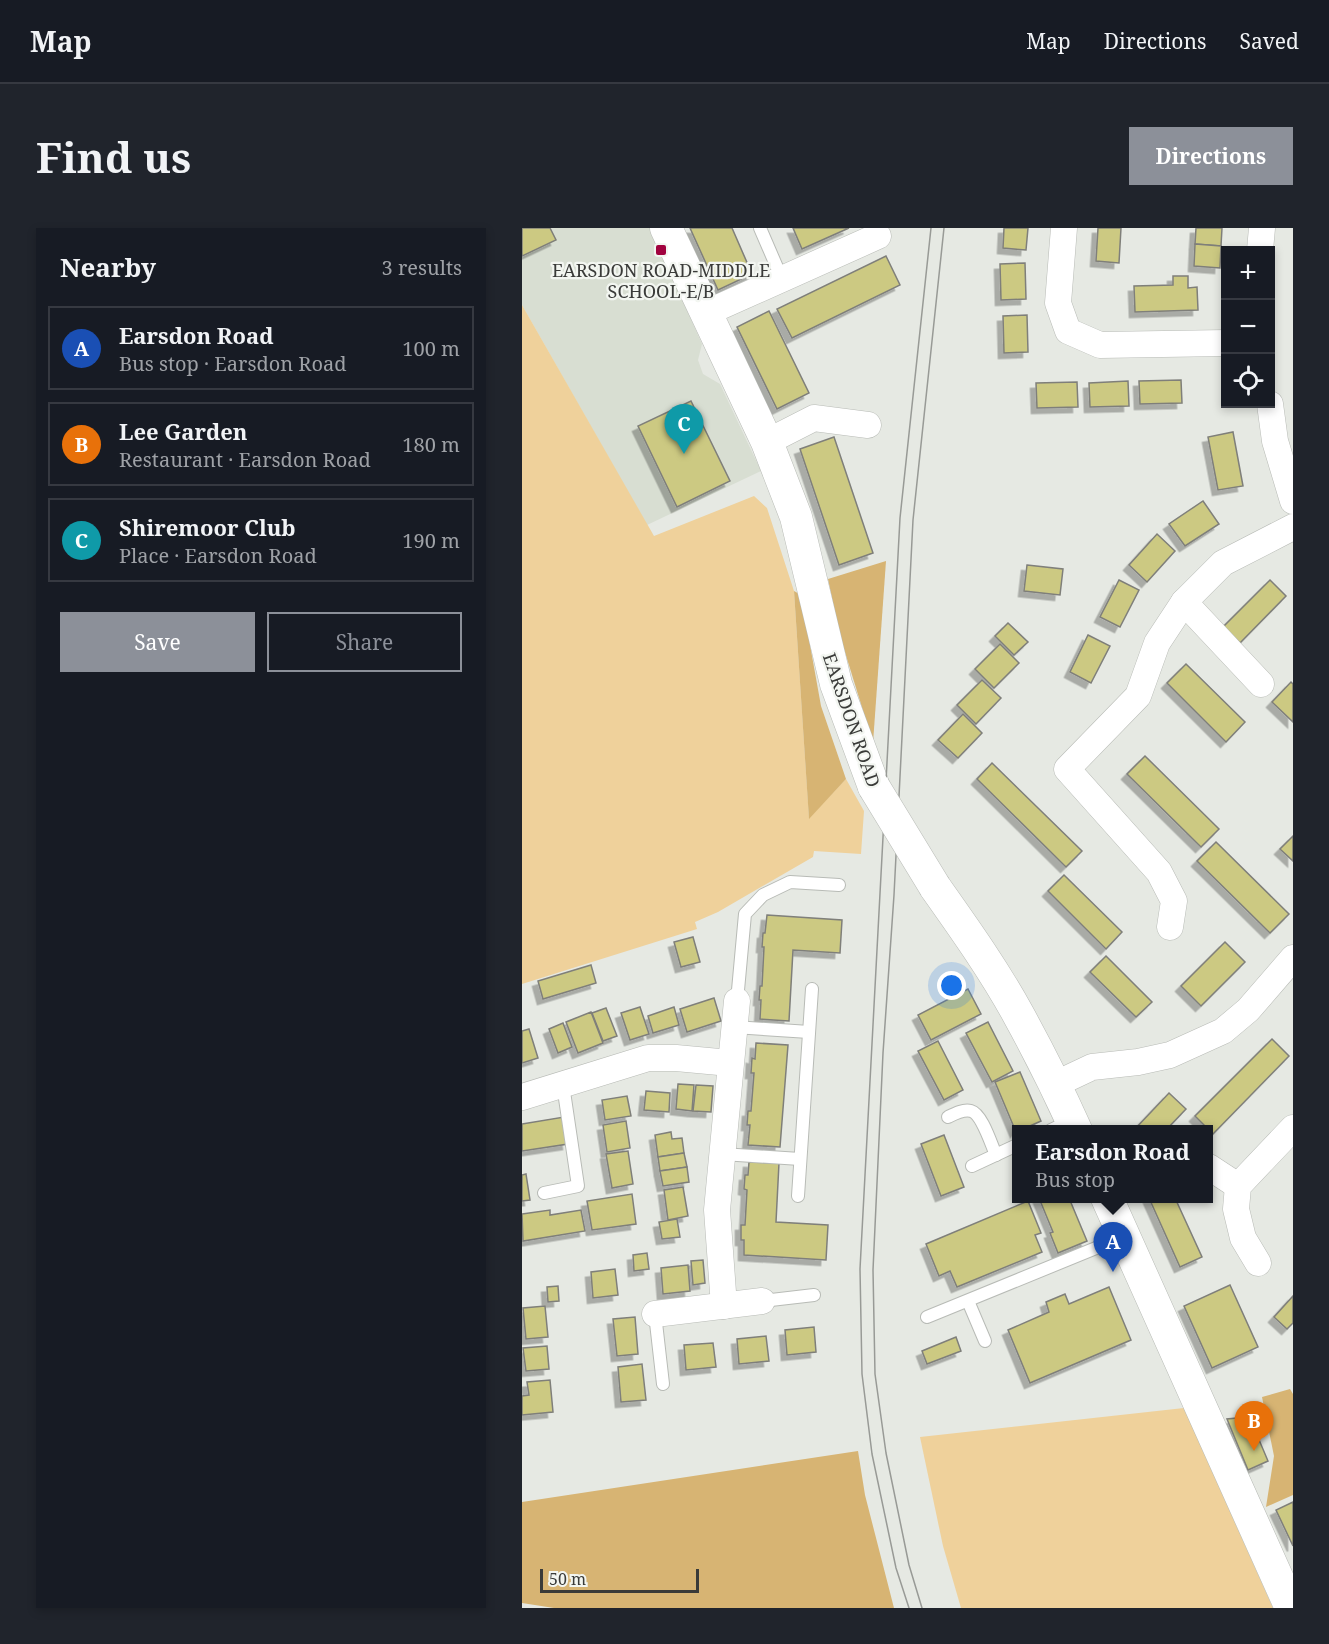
<!DOCTYPE html>
<meta charset="utf-8">
<style>
:root{--surface:#171b24;--page:#20242c;--text:#f1f3f6;--muted:#9ea1a6;--line:#363941;--accent:#8c9099}
body{margin:0;font-family:"Noto Serif",serif;background:var(--page);color:var(--text)}
.controls{position:absolute;right:18px;top:18px;display:grid;overflow:hidden;border-radius:0px;box-shadow:0 3px 9px #0003}
.controls button{width:54px;height:54px;display:grid;place-items:center;padding:0;border:0;border-bottom:2px solid var(--line);background:var(--surface);color:var(--text);font:30px sans-serif}
.scale{position:absolute;left:18px;bottom:15px;width:159px;box-sizing:border-box;padding-left:6px;border:3px solid #3a3b39;border-top:0;font-size:16px;line-height:21px;white-space:nowrap;color:#3a3b39;-webkit-text-stroke:4px #f3f6f1;paint-order:stroke}
.you{position:absolute;left:430px;top:758px;width:21px;height:21px;margin:-15px;border:4px solid #fff;border-radius:50%;background:#1a73e8;box-shadow:0 0 0 9px #1a73e833}
.badge{display:grid;place-items:center;width:39px;height:39px;border-radius:50%;background:var(--accent);color:#fff;font-size:20px;font-weight:700}
.pin{position:absolute;translate:-50% -50px;filter:drop-shadow(0 2px 3px #0008)}
.pin::after{content:'';position:absolute;top:32px;width:21px;height:18px;background:inherit;clip-path:polygon(0 0,100% 0,50% 100%)}
.popup{position:absolute;left:490px;top:897px;width:201px;height:78px;box-sizing:border-box;display:grid;place-content:center;border-radius:0px;background:var(--surface);filter:drop-shadow(0 2px 4px #0005);font-size:20px;white-space:nowrap;color:var(--muted)}
.popup b{font-size:22px;color:var(--text)}
.popup::after{content:'';position:absolute;left:50%;top:100%;margin-left:-12px;border:12px solid transparent;border-top-color:var(--surface)}
.list{margin:0;padding:0;list-style:none}
h2{display:flex;justify-content:space-between;align-items:center;height:78px;margin:0;padding:0 24px;font-size:26px}
h2 small{font-size:20px;font-weight:400;color:var(--muted)}
.list li{display:grid;grid-template-columns:39px 1fr auto;gap:18px;align-items:center;box-sizing:border-box;height:84px;margin:0 12px 12px;padding:0 12px;border:2px solid var(--line);border-radius:0px}
.list b{display:block;font-size:22px;white-space:nowrap}
.list p{margin:0;font-size:20px;white-space:nowrap;color:var(--muted)}
.list em{font-size:20px;font-style:normal;color:var(--muted)}
.actions{display:flex;gap:12px;padding:18px 24px}
.actions a{flex:1;padding:14px 0;border:2px solid var(--accent);border-radius:0px;text-align:center;font-size:21px;color:var(--accent)}
.actions .main{background:var(--accent);color:#fff}
.icon{flex:none;width:33px;height:33px;fill:none;stroke:currentColor;stroke-width:2;stroke-linecap:round;stroke-linejoin:round}
.map{position:relative;flex:none;width:771px;height:1380px;overflow:hidden;border-radius:0px}
header{display:flex;align-items:center;gap:36px;box-sizing:border-box;height:84px;padding:0 30px;background:var(--surface);border-bottom:2px solid var(--line)}
header strong{font-size:28px}
nav{display:flex;gap:33px;margin-inline-start:auto;font-size:21px}
.intro{display:flex;align-items:center;justify-content:space-between;box-sizing:border-box;height:144px;padding:0 36px}
h1{margin:0;font-size:42px}
.button{padding:15px 27px;border-radius:0px;background:var(--accent);color:#fff;font-size:21px;font-weight:700}
main{display:flex;gap:36px;padding:0 36px}
aside{flex:1;background:var(--surface);border-radius:0px;box-shadow:0 3px 9px #0003}
.map>svg:first-child{display:block}
</style>
<header>
<strong>Map</strong>
<nav><a>Map</a><a>Directions</a><a>Saved</a></nav>
</header>
<div class="intro"><h1>Find us</h1><a class="button">Directions</a></div>
<main>
<aside>
<h2>Nearby<small>3 results</small></h2>
<ul class="list">
<li><span class="badge" style="background:#1a4fb4">A</span><div><b>Earsdon Road</b><p>Bus stop · Earsdon Road</p></div><em>100 m</em></li>
<li><span class="badge" style="background:#e8710a">B</span><div><b>Lee Garden</b><p>Restaurant · Earsdon Road</p></div><em>180 m</em></li>
<li><span class="badge" style="background:#0f9aa8">C</span><div><b>Shiremoor Club</b><p>Place · Earsdon Road</p></div><em>190 m</em></li>
</ul>
<div class="actions"><a class="main">Save</a><a>Share</a></div>
</aside>
<div class="map">
<svg width="771" height="1380" viewBox="0 0 771 1380">
<defs>
<filter id="shadow"><feDropShadow dx="-5.5" dy="5.5" stdDeviation="0" flood-color="#0004"/></filter>
</defs>
<rect width="100%" height="100%" fill="#e6e9e3"/>
<polygon fill="#d8ded2" points="0,0 128,0 180,116 176,132 181,146 198,156 239,243 125,297 0,77"/>
<g fill="#efd19b">
<polygon points="0,77 132,308 232,268 245,280 272,363 287,590 324,551 342,583 339,626 292,623 291,629 196,684 173,694 175,701 0,756"/>
<polygon points="662,1180 751,1380 439,1380 421,1318 398,1209"/>
</g>
<g fill="#d7b473">
<polygon points="364,333 351,515 318,408 306,351"/>
<polygon points="272,363 279,367 299,478 324,551 287,591"/>
<polygon points="768,1161 771,1166 771,1267 744,1279 752,1228 740,1169"/>
<polygon points="336,1223 343,1267 372,1380 32,1380 0,1375 0,1274"/>
</g>
<g fill="#ccc982" stroke="#7f7f7a" stroke-width="1.5" filter="url(#shadow)">
<polygon points="0,0 28,0 34,12 0,28"/>
<polygon points="168,0 210,0 230,46 196,62"/>
<polygon points="271,0 327,0 280,21"/>
<polygon points="482,0 506,0 504,22 481,20"/>
<polygon points="576,0 599,0 597,35 574,33"/>
<polygon points="674,0 700,0 699,18 673,16"/>
<polygon points="673,16 699,18 698,40 672,38"/>
<polygon points="364,28 378,57 270,110 255,81"/>
<polygon points="503,35 504,71 479,72 478,36"/>
<polygon points="651,48 666,48 666,60 675,59 676,82 613,84 612,58 651,57"/>
<polygon points="247,83 287,165 255,181 215,99"/>
<polygon points="505,87 506,124 482,125 481,88"/>
<polygon points="659,152 660,175 618,176 617,153"/>
<polygon points="606,153 607,178 568,179 567,155"/>
<polygon points="555,154 556,179 515,180 514,155"/>
<polygon points="169,173 208,253 155,279 116,198"/>
<polygon points="711,204 721,258 696,262 686,209"/>
<polygon points="312,209 351,325 317,337 278,221"/>
<polygon points="681,273 697,296 663,318 647,296"/>
<polygon points="635,306 653,323 625,354 607,337"/>
<polygon points="505,337 541,341 538,367 502,363"/>
<polygon points="597,352 617,362 598,399 578,389"/>
<polygon points="748,352 764,368 718,415 701,399"/>
<polygon points="486,395 506,414 492,427 473,408"/>
<polygon points="566,407 588,418 569,455 548,444"/>
<polygon points="478,416 497,435 472,460 453,441"/>
<polygon points="664,436 723,494 704,514 645,455"/>
<polygon points="460,452 479,470 454,496 435,477"/>
<polygon points="769,454 771,456 771,494 750,474"/>
<polygon points="441,486 460,505 436,530 416,512"/>
<polygon points="623,528 697,601 679,619 605,546"/>
<polygon points="470,535 560,623 544,639 455,551"/>
<polygon points="771,608 771,633 758,621"/>
<polygon points="694,614 767,686 748,705 675,633"/>
<polygon points="542,647 600,704 584,721 526,663"/>
<polygon points="245,687 320,692 318,725 271,722 267,793 238,791 239,772 237,772 238,758 240,758 242,719 240,719 241,705 243,705"/>
<polygon points="171,709 178,734 159,739 152,714"/>
<polygon points="703,714 723,734 679,778 659,758"/>
<polygon points="584,728 630,774 614,789 568,744"/>
<polygon points="69,737 74,755 21,771 16,753"/>
<polygon points="446,761 459,786 409,812 396,787"/>
<polygon points="192,770 199,793 165,804 158,781"/>
<polygon points="118,779 127,806 108,812 99,785"/>
<polygon points="152,779 157,797 131,805 126,788"/>
<polygon points="84,780 95,808 81,813 70,785"/>
<polygon points="69,784 81,815 56,825 44,794"/>
<polygon points="466,794 491,843 470,854 444,805"/>
<polygon points="41,795 50,819 36,825 27,801"/>
<polygon points="7,801 16,830 0,835 0,803"/>
<polygon points="750,811 767,828 691,906 673,888"/>
<polygon points="416,813 441,862 422,872 396,823"/>
<polygon points="234,815 266,817 258,919 226,917 228,897 225,897 226,883 229,883 232,845 229,845 230,830 233,831"/>
<polygon points="498,844 519,893 499,902 495,902 494,904 473,854"/>
<polygon points="156,856 172,857 170,883 154,881"/>
<polygon points="174,857 191,858 189,884 171,883"/>
<polygon points="124,863 148,865 147,884 122,882"/>
<polygon points="647,865 664,881 644,902 612,902"/>
<polygon points="105,868 109,888 83,892 80,872"/>
<polygon points="42,889 46,916 0,923 0,896"/>
<polygon points="104,893 108,920 85,924 81,897"/>
<polygon points="149,904 150,911 160,910 162,925 136,929 133,907"/>
<polygon points="422,907 442,959 419,968 399,916"/>
<polygon points="106,923 111,956 90,960 84,926"/>
<polygon points="162,925 165,939 138,943 136,929"/>
<polygon points="227,934 257,935 254,994 306,997 304,1032 222,1027 222,1012 219,1012 219,997 223,997 225,962 222,961 223,947 226,947"/>
<polygon points="165,939 167,954 141,958 138,943"/>
<polygon points="4,946 8,972 0,973 0,947"/>
<polygon points="161,959 166,988 146,992 142,962"/>
<polygon points="110,966 114,996 70,1002 65,973"/>
<polygon points="517,970 547,970 565,1013 536,1025 528,1005 531,1004"/>
<polygon points="627,970 653,970 680,1029 658,1039"/>
<polygon points="506,973 519,1005 513,1007 520,1024 435,1059 428,1043 417,1048 404,1016"/>
<polygon points="28,982 28,987 59,982 63,1003 1,1013 0,986"/>
<polygon points="155,991 158,1009 140,1011 137,994"/>
<polygon points="125,1025 127,1041 112,1043 111,1027"/>
<polygon points="181,1032 183,1055 171,1057 169,1033"/>
<polygon points="166,1037 168,1063 141,1066 139,1040"/>
<polygon points="93,1041 96,1067 71,1070 69,1044"/>
<polygon points="708,1057 736,1119 690,1140 662,1078"/>
<polygon points="36,1058 37,1073 26,1074 25,1059"/>
<polygon points="587,1059 609,1112 508,1155 486,1102 527,1084 524,1074 543,1066 547,1076"/>
<polygon points="771,1068 771,1095 765,1101 752,1089"/>
<polygon points="23,1078 26,1109 4,1111 1,1080"/>
<polygon points="113,1089 116,1126 95,1128 91,1091"/>
<polygon points="292,1099 294,1124 265,1127 263,1102"/>
<polygon points="244,1108 247,1133 217,1136 215,1111"/>
<polygon points="434,1109 439,1123 405,1136 400,1123"/>
<polygon points="191,1115 194,1139 164,1142 162,1117"/>
<polygon points="25,1118 27,1141 4,1143 1,1120"/>
<polygon points="120,1136 124,1172 99,1174 96,1139"/>
<polygon points="28,1152 31,1184 0,1187 0,1168 7,1167 5,1154"/>
<polygon points="736,1188 743,1204 735,1207 746,1233 726,1242 705,1191"/>
<polygon points="771,1274 771,1318 754,1282"/>
</g>
<g fill="none" stroke-linecap="round" stroke-linejoin="round">
<defs>
<g id="service">
<polyline points="238,0 260,51"/>
<polyline points="215,773 223,686 241,667 268,654 317,657"/>
<polyline points="212,799 287,804"/>
<path d="M 426,889 C 432,886 441,881 449,883 C 460,886 469,916 474,927"/>
<polyline points="529,902 550,892"/>
<polyline points="200,926 278,931"/>
<polyline points="450,938 495,917"/>
<polyline points="22,965 56,958 41,857"/>
<polyline points="276,968 290,761"/>
<polyline points="240,1073 292,1067"/>
<polyline points="446,1073 463,1113"/>
<polyline points="133,1086 141,1156"/>
<polyline points="405,1089 601,1009"/>
</g>
<g id="minor">
<polyline points="542,0 536,75 546,103 578,117 704,115"/>
<polyline points="738,22 740,0"/>
<polyline points="184,85 356,8"/>
<polyline points="748,176 753,213 771,273"/>
<polyline points="245,214 292,190 346,197"/>
<polyline points="662,374 739,456"/>
<polyline points="648,699 652,673 637,644 545,541 616,468 635,415 662,374 701,335 771,299"/>
<polyline points="534,856 570,839 616,834 648,827 701,803 726,782 771,730"/>
<polyline points="0,869 126,830 154,830 208,835"/>
<polyline points="687,939 716,958"/>
<polyline points="736,1035 721,1010 714,981 716,958 771,900"/>
<polyline points="202,1078 195,982 215,773"/>
<polyline points="133,1086 240,1073"/>
</g>
<g id="tertiary">
<polyline points="144,0 245,214 274,289 314,456 352,559"/>
<path d="M 413,659 C 442,700 472,742 496,786 C 517,824 536,862 554,902"/>
<polyline points="585,970 769,1380"/>
</g>
</defs>
<use href="#service" stroke="#b8bbb6" stroke-width="14"/>
<use href="#minor" stroke="#b8bbb6" stroke-width="27"/>
<use href="#tertiary" stroke="#b8bbb6" stroke-width="33"/>
<use href="#service" stroke="#fff" stroke-width="12"/>
<use href="#minor" stroke="#fff" stroke-width="26"/>
<use href="#tertiary" stroke="#fff" stroke-width="32"/>
<g stroke="#989a96" stroke-width="1.5">
<polyline points="387,1380 374,1340 350,1226 340,1146 338,1041 378,290 409,0"/>
<polyline points="400,1380 387,1337 364,1225 353,1146 351,1042 361,825 372,667 391,292 422,0"/>
</g>
<defs>
<polyline id="tertiary-bridge" points="352,559 413,659"/>
</defs>
<use href="#tertiary-bridge" stroke="#b8bbb6" stroke-width="33" stroke-linecap="butt"/>
<use href="#tertiary-bridge" stroke="#fff" stroke-width="32"/>
</g>
<rect fill="#a1033f" stroke="#f3f6f1" stroke-width="2" x="133" y="16" width="12" height="12" rx="3"/>
<g text-anchor="middle" dominant-baseline="central" stroke-width="4.5" stroke-linejoin="round" paint-order="stroke">
<g font-size="18" fill="#3a3b39" stroke="#f3f6f1">
<text x="139" y="42">EARSDON ROAD-MIDDLE<tspan x="139" dy="21">SCHOOL-E/B</tspan></text>
</g>
<g font-size="18" fill="#3a3b39" stroke="#f3f6f1">
<text transform="translate(330 492) rotate(71)">EARSDON ROAD</text>
</g>
</g>
</svg>
<div class="controls">
<button>+</button>
<button>−</button>
<button><svg class="icon" aria-label="locate" viewBox="0 0 24 24"><circle cx="12" cy="12" r="6"/><path d="M12 2v4M12 18v4M2 12h4M18 12h4"/></svg></button>
</div>
<div class="scale">50 m</div>
<div class="you"></div>
<div class="pin badge" style="left:591px;top:1044px;background:#1a4fb4">A</div>
<div class="popup"><b>Earsdon Road</b>Bus stop</div>
<div class="pin badge" style="left:732px;top:1223px;background:#e8710a">B</div>
<div class="pin badge" style="left:162px;top:226px;background:#0f9aa8">C</div>
</div>
</main>
